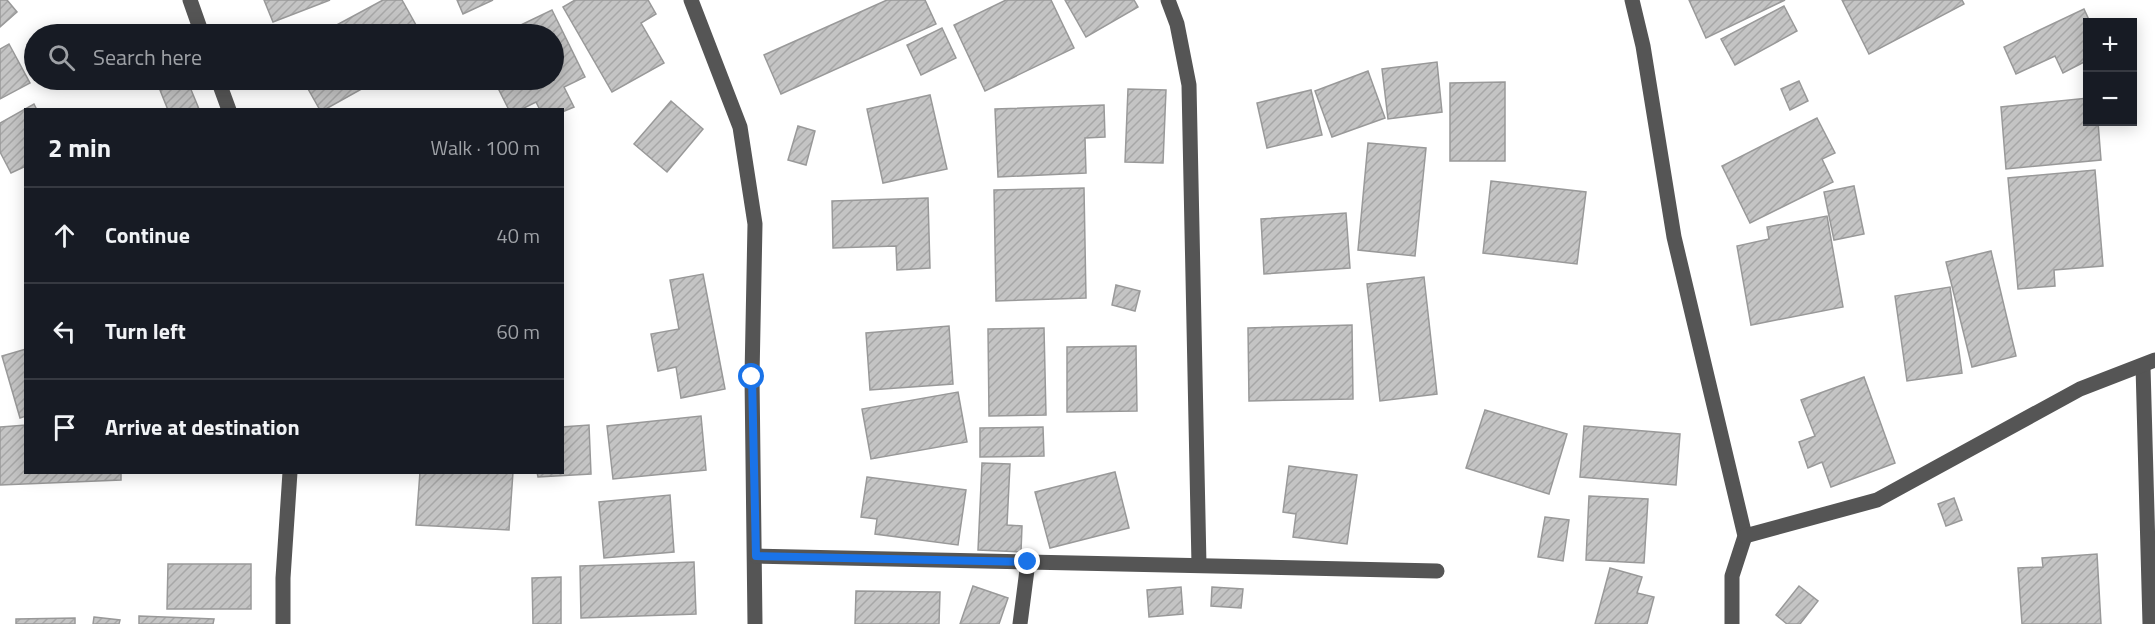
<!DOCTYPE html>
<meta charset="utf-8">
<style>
:root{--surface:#171b24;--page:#20242c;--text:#f1f3f6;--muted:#9ea1a6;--line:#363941}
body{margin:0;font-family:"Titillium Web",sans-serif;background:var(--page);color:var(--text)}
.controls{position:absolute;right:18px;top:18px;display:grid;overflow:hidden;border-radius:0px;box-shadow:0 3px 15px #0003}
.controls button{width:54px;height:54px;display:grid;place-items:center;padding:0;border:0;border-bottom:2px solid var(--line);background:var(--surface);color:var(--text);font:30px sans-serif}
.stop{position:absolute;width:18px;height:18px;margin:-14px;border:4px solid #1a73e8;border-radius:50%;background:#fff}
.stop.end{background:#1a73e8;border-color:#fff;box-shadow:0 2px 6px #0008}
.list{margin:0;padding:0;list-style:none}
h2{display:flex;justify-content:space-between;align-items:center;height:78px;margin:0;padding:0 24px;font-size:26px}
h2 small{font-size:20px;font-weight:400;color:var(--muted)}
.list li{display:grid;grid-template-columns:39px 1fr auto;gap:18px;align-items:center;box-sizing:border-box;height:96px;padding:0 24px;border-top:2px solid var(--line)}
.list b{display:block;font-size:22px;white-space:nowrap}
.list em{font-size:20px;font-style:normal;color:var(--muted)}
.icon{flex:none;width:33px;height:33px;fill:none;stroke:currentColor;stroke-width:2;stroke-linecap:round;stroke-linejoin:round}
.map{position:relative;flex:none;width:2155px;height:624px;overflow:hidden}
.search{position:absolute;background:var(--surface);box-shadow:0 3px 15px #0003;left:24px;top:24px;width:540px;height:66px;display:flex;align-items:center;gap:15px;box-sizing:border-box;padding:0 21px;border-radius:33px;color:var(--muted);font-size:22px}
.panel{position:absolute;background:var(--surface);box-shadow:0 3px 15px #0003;left:24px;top:108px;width:540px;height:366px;border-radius:0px}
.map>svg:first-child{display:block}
</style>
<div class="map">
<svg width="2155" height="624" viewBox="0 0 2155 624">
<defs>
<pattern id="building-hatch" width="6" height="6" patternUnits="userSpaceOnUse" patternTransform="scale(1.5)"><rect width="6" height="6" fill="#c4c4c4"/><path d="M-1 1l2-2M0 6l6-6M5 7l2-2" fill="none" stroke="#a7a7a7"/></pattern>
</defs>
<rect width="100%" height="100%" fill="#fff"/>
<g fill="url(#building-hatch)" stroke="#999" stroke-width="1.5">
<polygon points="0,0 7,0 17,12 0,27"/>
<polygon points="264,0 330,0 273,22"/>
<polygon points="383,0 402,0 421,34 320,34"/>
<polygon points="457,0 493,0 463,14"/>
<polygon points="575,0 648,0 656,14 641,23 664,63 612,92 563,7"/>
<polygon points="887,0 925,0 936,24 781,94 764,55"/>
<polygon points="1006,0 1051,0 1074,48 985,91 954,25"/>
<polygon points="1065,0 1134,0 1138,7 1086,37"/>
<polygon points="1689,0 1785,0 1706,38"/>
<polygon points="1842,0 1962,0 1964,4 1869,54"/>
<polygon points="1784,6 1797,31 1735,65 1721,39"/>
<polygon points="2084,9 2090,22 2088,22 2088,60 2063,73 2055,56 2016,74 2004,47"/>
<polygon points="552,10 585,77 564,87 574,107 562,112 562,110 540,110 536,102 520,110 509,110 494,80 554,80 554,34 502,34"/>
<polygon points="942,28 956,58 921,75 907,45"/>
<polygon points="9,44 30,83 0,99 0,49"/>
<polygon points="1437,62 1442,112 1388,119 1382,69"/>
<polygon points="1368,71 1385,118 1332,137 1315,91"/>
<polygon points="156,80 187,80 199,109 168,110"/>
<polygon points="303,80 384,80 375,84 374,82 324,110 320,110"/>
<polygon points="1799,81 1808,101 1790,110 1781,89"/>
<polygon points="1505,82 1505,161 1450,161 1450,83"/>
<polygon points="1128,89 1166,90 1163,163 1125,162"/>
<polygon points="1311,90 1322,135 1267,148 1257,103"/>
<polygon points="930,95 947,169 883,183 867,109"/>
<polygon points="2088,98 2088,122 2098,122 2101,160 2006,169 2001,107"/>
<polygon points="671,101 703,129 667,172 634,144"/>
<polygon points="34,104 37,110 26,110 26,166 11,173 0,152 0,123"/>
<polygon points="1104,105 1105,137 1085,138 1086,173 998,177 995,109"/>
<polygon points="1817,118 1835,153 1822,159 1833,182 1750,223 1722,166"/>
<polygon points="798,126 815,131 806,165 788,160"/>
<polygon points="1368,143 1426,148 1415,256 1358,250"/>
<polygon points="2095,170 2103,266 2054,270 2055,286 2018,289 2008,178"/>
<polygon points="1491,181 1586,192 1577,264 1483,253"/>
<polygon points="1854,186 1864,234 1834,240 1824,192"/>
<polygon points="1084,188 1086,298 996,301 994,190"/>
<polygon points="928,198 930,268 897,270 896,246 833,248 832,201"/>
<polygon points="1346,213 1350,268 1264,274 1261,219"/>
<polygon points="1827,216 1843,307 1751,325 1737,246 1769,239 1767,227"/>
<polygon points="1991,251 2016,356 1972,367 1946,262"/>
<polygon points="703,274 725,389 681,398 676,367 658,371 651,334 679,329 670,280"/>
<polygon points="1424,277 1437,394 1380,401 1367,284"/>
<polygon points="1116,285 1140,291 1135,311 1112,305"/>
<polygon points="1950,287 1962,373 1907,381 1895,296"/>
<polygon points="1352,325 1353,399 1249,401 1248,328"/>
<polygon points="949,326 953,384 870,390 866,333"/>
<polygon points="1044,328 1046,415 989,416 988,329"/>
<polygon points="1136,346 1137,411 1067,412 1067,347"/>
<polygon points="26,349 26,416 20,418 2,356"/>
<polygon points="1864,377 1895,463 1831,487 1822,462 1808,468 1799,442 1815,436 1801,400"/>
<polygon points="958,392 967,442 871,459 862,409"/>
<polygon points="1485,410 1567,434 1549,494 1466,468"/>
<polygon points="701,416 706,470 613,479 607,426"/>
<polygon points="26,425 26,472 121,472 121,480 0,485 0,427"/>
<polygon points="589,425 591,474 538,477 537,472 562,472 562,427"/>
<polygon points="1584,426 1680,434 1676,485 1580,477"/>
<polygon points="1043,427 1044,456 980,457 980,428"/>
<polygon points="982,463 1010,464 1007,525 1022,526 1021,552 978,550"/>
<polygon points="1289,466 1357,475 1347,544 1293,537 1296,514 1283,512"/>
<polygon points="420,472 513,472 509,530 416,525"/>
<polygon points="1115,472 1129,528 1050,548 1035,492"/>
<polygon points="867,477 966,490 958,545 875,534 877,519 861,517"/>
<polygon points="670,495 674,552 604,558 599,502"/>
<polygon points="1589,496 1648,499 1644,563 1586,560"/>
<polygon points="1954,498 1962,520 1946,526 1938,504"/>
<polygon points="1545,517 1569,520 1563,561 1538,557"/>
<polygon points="2097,554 2101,624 2022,624 2018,568 2043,567 2042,558"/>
<polygon points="694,562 696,614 581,618 580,566"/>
<polygon points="168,564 251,564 251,609 167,609"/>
<polygon points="1610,568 1642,577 1637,593 1654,597 1647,624 1595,624"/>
<polygon points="561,577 561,624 533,624 532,578"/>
<polygon points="973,586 1008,598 999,624 960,624"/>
<polygon points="1799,586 1818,601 1800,624 1787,624 1776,615"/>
<polygon points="1181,587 1183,614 1149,617 1147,590"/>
<polygon points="1212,587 1243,589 1241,608 1211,606"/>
<polygon points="856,591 940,592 939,624 855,624"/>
<polygon points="139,616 214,619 213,624 139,624"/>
<polygon points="94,617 120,620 119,624 93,624"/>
<polygon points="75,618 75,624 16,624 16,619"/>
</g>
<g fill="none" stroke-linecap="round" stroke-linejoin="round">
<g stroke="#555" stroke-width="15">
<polyline points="190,0 202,34"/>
<polyline points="691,0 740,127 755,224 752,377 755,624"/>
<polyline points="1168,0 1177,24 1189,85 1199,565"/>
<polyline points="1632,0 1643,46 1674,237 1745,536 1732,576 1732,624"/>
<polyline points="218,80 229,110"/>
<polyline points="2143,366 2150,624"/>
<polyline points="1745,536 1877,500 2080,389 2155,360"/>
<polyline points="756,556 1437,571"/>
<polyline points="283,624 283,578 290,472"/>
<polyline points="1020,624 1028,562"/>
</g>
</g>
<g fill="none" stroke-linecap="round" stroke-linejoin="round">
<polyline stroke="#1a73e8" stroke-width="8" points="752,377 756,556 1028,562"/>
</g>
</svg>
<div class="controls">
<button>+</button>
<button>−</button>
</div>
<div class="stop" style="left:752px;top:377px"></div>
<div class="stop end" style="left:1028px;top:562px"></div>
<div class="search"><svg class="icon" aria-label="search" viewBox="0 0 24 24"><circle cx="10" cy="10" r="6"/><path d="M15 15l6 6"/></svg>Search here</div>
<section class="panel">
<h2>2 min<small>Walk · 100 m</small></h2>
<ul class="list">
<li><svg class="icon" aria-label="ahead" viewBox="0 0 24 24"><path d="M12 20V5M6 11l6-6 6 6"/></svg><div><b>Continue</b></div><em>40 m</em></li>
<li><svg class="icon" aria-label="left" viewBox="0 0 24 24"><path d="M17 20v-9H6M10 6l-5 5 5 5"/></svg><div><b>Turn left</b></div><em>60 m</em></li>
<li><svg class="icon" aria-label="arrive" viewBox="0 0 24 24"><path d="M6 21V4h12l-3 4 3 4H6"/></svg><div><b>Arrive at destination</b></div></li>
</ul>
</section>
</div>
